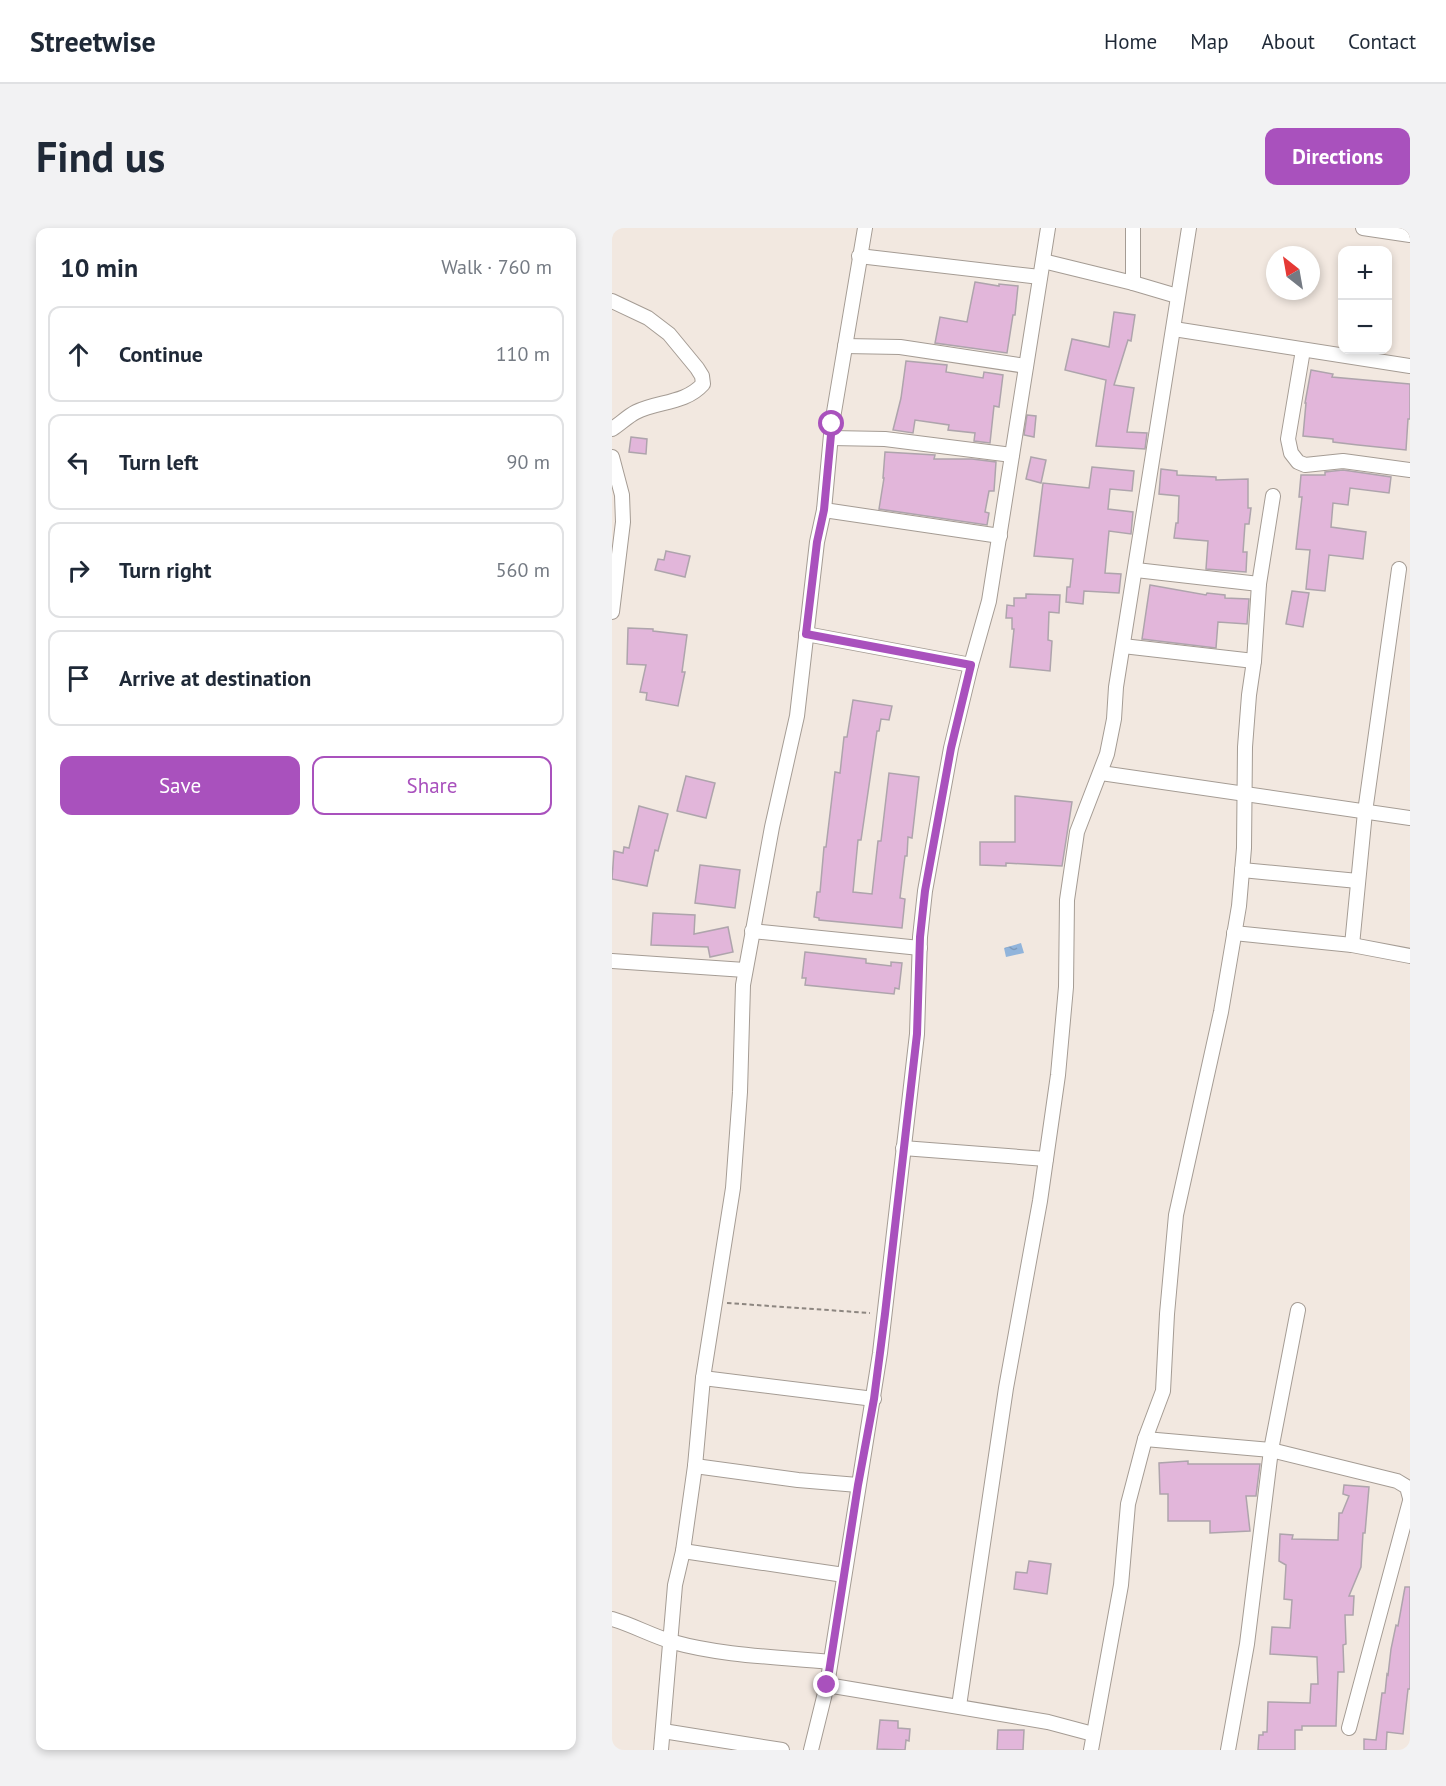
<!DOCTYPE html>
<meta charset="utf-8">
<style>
:root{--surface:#fff;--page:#f2f2f3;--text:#1f2937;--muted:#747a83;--line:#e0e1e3;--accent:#a951bd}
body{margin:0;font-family:"PT Sans",sans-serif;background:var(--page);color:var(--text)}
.controls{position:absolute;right:18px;top:18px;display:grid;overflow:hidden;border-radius:12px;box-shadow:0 3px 9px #0003}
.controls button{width:54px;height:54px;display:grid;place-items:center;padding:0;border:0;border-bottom:2px solid var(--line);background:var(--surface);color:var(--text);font:30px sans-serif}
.compass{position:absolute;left:654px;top:18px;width:54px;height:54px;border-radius:50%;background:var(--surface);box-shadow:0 3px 9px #0003;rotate:329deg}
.stop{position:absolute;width:18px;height:18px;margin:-14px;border:4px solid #a951bd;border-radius:50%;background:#fff}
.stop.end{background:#a951bd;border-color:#fff;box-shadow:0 2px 6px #0008}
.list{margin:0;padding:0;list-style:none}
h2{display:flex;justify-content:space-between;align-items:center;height:78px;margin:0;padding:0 24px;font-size:26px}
h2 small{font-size:20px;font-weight:400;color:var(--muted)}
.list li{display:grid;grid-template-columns:39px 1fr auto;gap:18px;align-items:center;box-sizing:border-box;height:96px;margin:0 12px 12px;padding:0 12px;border:2px solid var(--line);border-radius:12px}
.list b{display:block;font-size:22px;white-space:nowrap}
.list em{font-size:20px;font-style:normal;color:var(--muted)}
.actions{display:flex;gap:12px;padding:18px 24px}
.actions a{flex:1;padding:14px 0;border:2px solid var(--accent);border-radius:12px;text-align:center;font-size:21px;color:var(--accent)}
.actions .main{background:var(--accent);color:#fff}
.icon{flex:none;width:33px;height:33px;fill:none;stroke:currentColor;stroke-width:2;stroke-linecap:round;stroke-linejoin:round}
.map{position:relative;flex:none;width:798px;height:1522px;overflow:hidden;border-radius:12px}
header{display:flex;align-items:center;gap:36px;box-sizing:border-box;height:84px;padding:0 30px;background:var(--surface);border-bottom:2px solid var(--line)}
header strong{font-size:28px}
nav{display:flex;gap:33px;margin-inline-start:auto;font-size:21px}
.intro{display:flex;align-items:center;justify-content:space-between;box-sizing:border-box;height:144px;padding:0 36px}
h1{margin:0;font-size:42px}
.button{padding:15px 27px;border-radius:12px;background:var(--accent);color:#fff;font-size:21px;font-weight:700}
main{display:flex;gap:36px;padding:0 36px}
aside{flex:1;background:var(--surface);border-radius:12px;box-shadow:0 3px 9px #0003}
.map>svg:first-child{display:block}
</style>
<header>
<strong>Streetwise</strong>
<nav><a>Home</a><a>Map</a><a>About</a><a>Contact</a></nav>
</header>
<div class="intro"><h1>Find us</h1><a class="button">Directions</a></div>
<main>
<aside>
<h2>10 min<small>Walk · 760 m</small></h2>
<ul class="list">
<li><svg class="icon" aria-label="ahead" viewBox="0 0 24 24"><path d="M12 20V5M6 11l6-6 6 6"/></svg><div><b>Continue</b></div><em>110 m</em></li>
<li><svg class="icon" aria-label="left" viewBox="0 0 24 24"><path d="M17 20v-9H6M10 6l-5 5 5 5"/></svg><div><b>Turn left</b></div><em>90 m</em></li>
<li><svg class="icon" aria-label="right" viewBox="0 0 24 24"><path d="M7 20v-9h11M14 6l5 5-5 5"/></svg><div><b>Turn right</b></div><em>560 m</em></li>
<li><svg class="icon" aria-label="arrive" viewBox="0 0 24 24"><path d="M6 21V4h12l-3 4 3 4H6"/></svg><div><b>Arrive at destination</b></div></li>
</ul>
<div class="actions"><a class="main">Save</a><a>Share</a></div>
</aside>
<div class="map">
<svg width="798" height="1522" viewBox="0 0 798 1522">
<defs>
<pattern id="water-ripples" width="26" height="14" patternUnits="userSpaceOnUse" patternTransform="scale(1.5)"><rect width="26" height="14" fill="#91b4db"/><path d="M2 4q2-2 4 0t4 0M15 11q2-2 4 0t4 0" fill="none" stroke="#7d9abb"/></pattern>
</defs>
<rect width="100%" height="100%" fill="#f2e8e0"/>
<polygon fill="url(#water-ripples)" points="409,715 412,725 394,729 392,720"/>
<g fill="#e2b6da" stroke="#aea4ac" stroke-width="1.5">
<polygon points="363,54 387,58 387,56 406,58 403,87 401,87 395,125 323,115 328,89 355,94"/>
<polygon points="502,84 523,87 519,113 516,112 502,157 522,160 515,204 535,205 533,221 484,218 494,152 453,142 460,111 497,119"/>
<polygon points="294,133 335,137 334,144 371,150 372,144 391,147 387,179 382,178 378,215 362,213 363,205 336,202 337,197 303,192 301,205 281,202 289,170"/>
<polygon points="699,142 721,146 720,149 798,156 798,191 796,191 794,222 746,217 721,214 721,211 691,208 694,175 693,175"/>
<polygon points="415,187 424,188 422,209 412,207"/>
<polygon points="19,209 35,211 34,226 17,224"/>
<polygon points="273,224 323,227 322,231 360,231 384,234 382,263 377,263 373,284 377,285 375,297 267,281 272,250 271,250"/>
<polygon points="419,229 434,232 429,255 414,251"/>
<polygon points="480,239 522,243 520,263 498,261 496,281 521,284 519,306 497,303 493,345 509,346 507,365 472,363 471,376 454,374 455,359 458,359 461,331 422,328 431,255 477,260"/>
<polygon points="549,241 565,243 565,247 604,249 604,252 636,251 636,280 639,280 637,296 633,296 631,324 635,324 634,344 594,341 596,313 562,310 564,295 566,295 567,268 547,266"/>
<polygon points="731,242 779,249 777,265 738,260 736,277 721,275 719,299 754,304 751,331 717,327 713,363 694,361 698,322 684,321 690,269 687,269 689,247 713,247 713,244"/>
<polygon points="54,323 78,328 73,349 43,342 46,331 52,332"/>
<polygon points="538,357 594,367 595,365 613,367 613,370 637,371 635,396 606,394 604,420 530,411"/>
<polygon points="680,363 697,365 691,399 674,396"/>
<polygon points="414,366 448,367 447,385 437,384 436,412 440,413 438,443 398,439 402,401 400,401 400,390 394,390 395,377 402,378 402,370 414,370"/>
<polygon points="16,400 41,401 41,403 75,407 70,444 73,444 66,478 34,472 35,465 28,464 34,437 15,436"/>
<polygon points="241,472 280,478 277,492 269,491 267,503 265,503 249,612 246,612 241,664 260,666 266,613 269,613 277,545 307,549 300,610 296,609 295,628 293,628 288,670 293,671 290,700 207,692 207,690 202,689 205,664 208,664 212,619 214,619 223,544 228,545 232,509 235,509"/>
<polygon points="74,548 103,555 94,590 65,583"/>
<polygon points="403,568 460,574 450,638 394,635 394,638 368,637 368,614 403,614"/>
<polygon points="27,578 56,586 46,623 43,622 35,658 0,651 2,623 11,625 12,619 17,620"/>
<polygon points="88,637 128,642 123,680 83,675"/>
<polygon points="41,685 83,687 82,706 116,699 121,724 98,729 96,719 39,717"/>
<polygon points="193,724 254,731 254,735 279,738 279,734 290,735 287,761 283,760 282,766 193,757 194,750 190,750"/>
<polygon points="576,1233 576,1236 648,1236 644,1268 634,1268 638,1303 598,1305 598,1293 556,1293 556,1266 548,1266 547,1235"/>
<polygon points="732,1257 757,1259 753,1305 751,1305 749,1339 737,1368 742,1368 741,1387 733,1387 734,1416 731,1417 732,1444 726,1444 724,1498 690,1498 690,1502 683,1502 683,1522 646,1522 647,1507 651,1507 651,1504 655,1504 656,1474 698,1475 699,1456 706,1456 705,1429 658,1426 660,1399 678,1400 680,1372 672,1371 674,1337 667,1333 668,1306 681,1307 680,1311 726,1312 727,1285 730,1285 737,1268 731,1266"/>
<polygon points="417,1333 439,1336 435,1366 402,1361 404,1344 415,1345"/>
<polygon points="793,1359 798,1359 798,1461 796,1461 791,1506 775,1504 774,1522 752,1522 752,1511 764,1512 770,1465 773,1465 775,1446 776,1447 779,1421 784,1397 786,1398"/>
<polygon points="268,1492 286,1493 286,1500 298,1501 297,1513 294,1512 293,1522 265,1521"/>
<polygon points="386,1502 412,1502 411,1522 385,1522"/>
</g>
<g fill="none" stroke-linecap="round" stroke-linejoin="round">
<defs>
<g id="street">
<polyline points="521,0 521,55 565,68"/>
<polyline points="751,0 798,7"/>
<polyline points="247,28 428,49"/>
<polyline points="431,33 521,55"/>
<path d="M 0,73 L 36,90 L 57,106 L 85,140 L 90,148 L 91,156 C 73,176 46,173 24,184 C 16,188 8,196 0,201"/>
<polyline points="562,101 798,138"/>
<polyline points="233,118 288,119 414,138"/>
<polyline points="691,122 676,211 679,225 686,234 693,237 731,233 798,242"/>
<polyline points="219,210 273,211 400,227"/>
<polyline points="0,229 10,267 11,294 0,384"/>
<polyline points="212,282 388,308"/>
<polyline points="524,342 647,356"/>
<polyline points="194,406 359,437"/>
<polyline points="511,418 642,433"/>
<polyline points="489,545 798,590"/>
<polyline points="630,642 746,653"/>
<polyline points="140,703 308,720"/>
<polyline points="622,705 740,717 798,728"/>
<polyline points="740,717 753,584 787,341"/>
<polyline points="0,733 133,742"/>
<polyline points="291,920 434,931"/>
<polyline points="91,1150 262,1171"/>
<polyline points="533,1211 659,1222 785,1253 795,1259 798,1270"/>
<polyline points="83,1238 186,1252 246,1257"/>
<polyline points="71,1323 232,1347"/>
<path d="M 0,1391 C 21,1397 40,1408 61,1414 C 111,1428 167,1429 218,1434"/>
<polyline points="215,1457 436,1494 481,1506"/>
<polyline points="347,1478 394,1160 428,973 446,847 454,759 455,672 465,604 495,526 502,491 504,459 577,0"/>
<polyline points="737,1500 798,1273"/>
<polyline points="51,1503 170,1522"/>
<polyline points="49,1522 63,1357 71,1323 83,1238 91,1150 121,960 128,864 131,757 160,599 185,488 205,314 212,282 220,196 253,0"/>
<polyline points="199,1522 215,1457 268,1125 305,806 308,709 313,663 339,520 359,437 377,373 436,0"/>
<polyline points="479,1522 509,1357 516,1276 533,1211 551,1163 555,1086 564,987 609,784 627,678 632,620 633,519 637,467 642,433 647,356 661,268"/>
<polyline points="616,1522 635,1416 659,1222 686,1082"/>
</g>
</defs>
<use href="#street" stroke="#a59c94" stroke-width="16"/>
<polyline stroke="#8d8680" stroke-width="2" stroke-dasharray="4.5 3" stroke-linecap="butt" points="115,1075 258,1085"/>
<use href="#street" stroke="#fff" stroke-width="14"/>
</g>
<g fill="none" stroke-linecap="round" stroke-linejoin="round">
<polyline stroke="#a951bd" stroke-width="8" points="215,1457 246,1257 262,1171 273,1086 305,806 308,709 313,663 339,520 359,437 194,406 205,314 212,282 220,196"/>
</g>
</svg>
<div class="controls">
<button>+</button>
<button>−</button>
</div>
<svg class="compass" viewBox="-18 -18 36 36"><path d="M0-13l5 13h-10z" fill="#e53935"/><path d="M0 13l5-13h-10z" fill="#747a83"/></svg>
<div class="stop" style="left:220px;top:196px"></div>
<div class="stop end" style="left:215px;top:1457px"></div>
</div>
</main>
